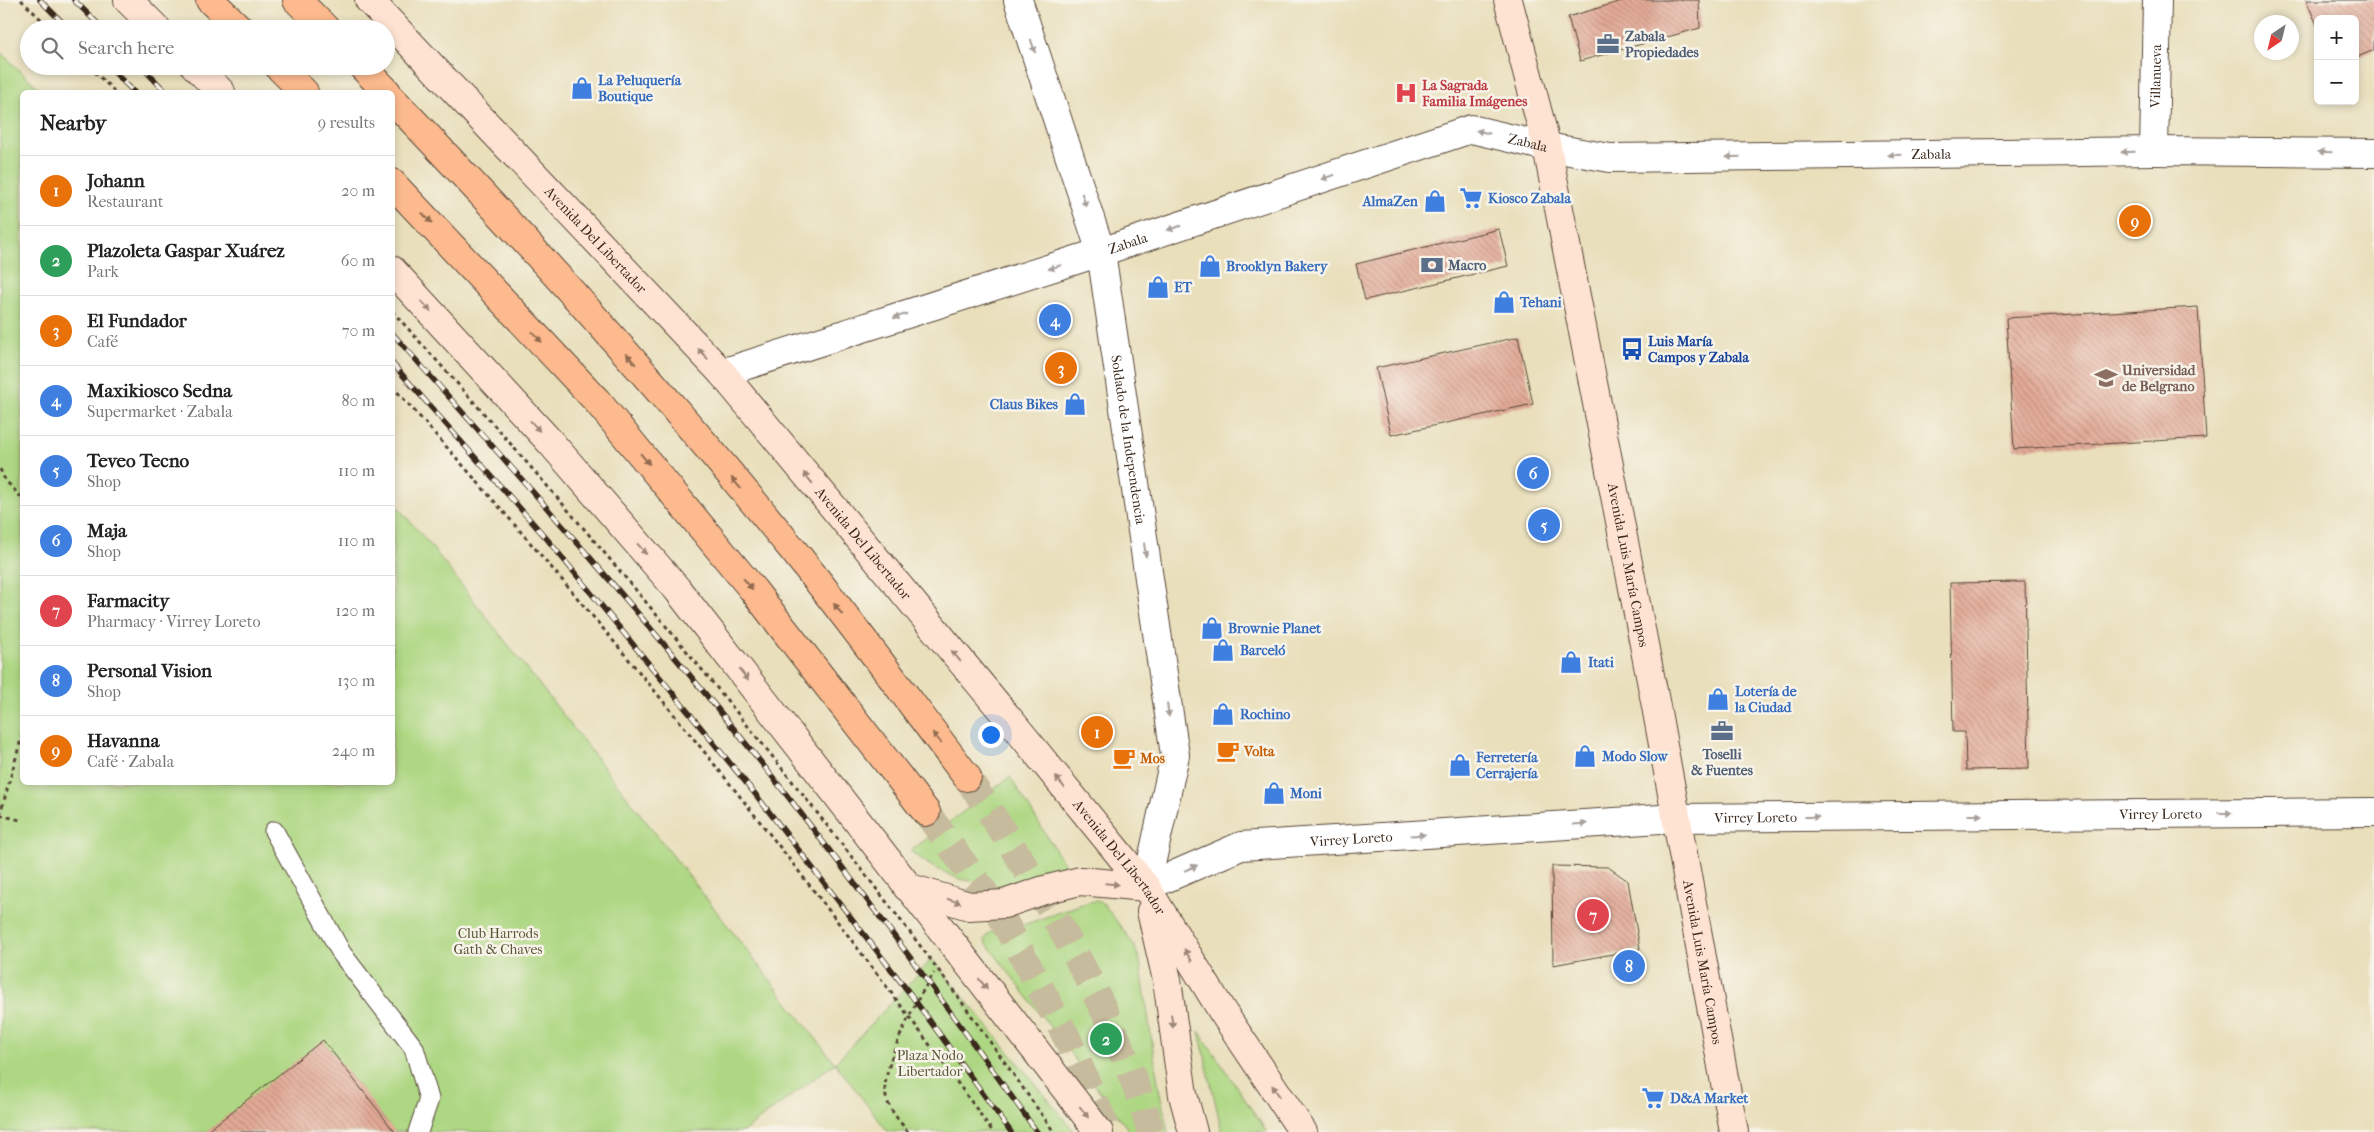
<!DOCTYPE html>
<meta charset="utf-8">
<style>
:root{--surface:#fff;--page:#f2f2f2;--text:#222;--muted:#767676;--line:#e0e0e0;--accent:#ea580c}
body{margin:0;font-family:"IM FELL French Canon",serif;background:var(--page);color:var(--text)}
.controls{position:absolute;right:15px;top:15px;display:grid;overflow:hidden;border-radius:8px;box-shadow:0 2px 8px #0003}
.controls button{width:45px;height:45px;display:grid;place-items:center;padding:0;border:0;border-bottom:1px solid var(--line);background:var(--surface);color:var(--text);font:25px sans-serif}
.compass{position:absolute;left:2254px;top:15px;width:45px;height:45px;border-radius:50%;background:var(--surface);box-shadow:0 2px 8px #0003;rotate:215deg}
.you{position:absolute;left:990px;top:734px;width:18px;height:18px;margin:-12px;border:4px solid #fff;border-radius:50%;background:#1a73e8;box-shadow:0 0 0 8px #1a73e833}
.badge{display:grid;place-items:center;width:32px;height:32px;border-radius:50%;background:var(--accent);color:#fff;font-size:16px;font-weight:700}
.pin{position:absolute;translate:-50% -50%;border:2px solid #fff;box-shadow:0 1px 5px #0006}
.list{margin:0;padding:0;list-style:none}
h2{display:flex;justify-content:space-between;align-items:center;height:65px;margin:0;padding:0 20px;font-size:21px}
h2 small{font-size:16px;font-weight:400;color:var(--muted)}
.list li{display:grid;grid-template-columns:32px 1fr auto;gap:15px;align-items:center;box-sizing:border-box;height:70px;padding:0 20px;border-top:1px solid var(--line)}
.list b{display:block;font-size:19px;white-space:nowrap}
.list p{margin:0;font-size:16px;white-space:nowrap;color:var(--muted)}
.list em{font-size:16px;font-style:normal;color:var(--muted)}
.icon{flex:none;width:28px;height:28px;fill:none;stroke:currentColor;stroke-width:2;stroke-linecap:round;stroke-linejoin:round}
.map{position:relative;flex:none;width:2374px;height:1132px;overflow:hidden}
.search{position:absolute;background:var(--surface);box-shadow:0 2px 8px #0003;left:20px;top:20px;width:375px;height:55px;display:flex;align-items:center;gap:12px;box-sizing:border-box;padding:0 18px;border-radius:28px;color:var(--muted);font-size:19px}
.panel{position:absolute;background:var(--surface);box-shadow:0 2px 8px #0003;left:20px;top:90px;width:375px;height:695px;border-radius:8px}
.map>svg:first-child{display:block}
</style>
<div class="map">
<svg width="2374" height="1132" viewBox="0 0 2374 1132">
<defs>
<pattern id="building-back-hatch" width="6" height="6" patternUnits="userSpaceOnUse" patternTransform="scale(1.25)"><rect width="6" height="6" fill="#e3aa97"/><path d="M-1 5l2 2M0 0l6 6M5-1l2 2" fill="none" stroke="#b98b7b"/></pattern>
</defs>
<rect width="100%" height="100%" fill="#f7f3e8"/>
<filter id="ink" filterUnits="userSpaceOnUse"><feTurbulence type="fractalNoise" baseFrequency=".02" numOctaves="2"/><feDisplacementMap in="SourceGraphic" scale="10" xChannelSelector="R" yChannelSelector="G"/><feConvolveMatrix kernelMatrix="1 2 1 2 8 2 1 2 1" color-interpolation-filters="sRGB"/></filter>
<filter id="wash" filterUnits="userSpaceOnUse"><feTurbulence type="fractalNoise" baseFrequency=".0096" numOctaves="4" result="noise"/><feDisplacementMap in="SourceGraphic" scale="20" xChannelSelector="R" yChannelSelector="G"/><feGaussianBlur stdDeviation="1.12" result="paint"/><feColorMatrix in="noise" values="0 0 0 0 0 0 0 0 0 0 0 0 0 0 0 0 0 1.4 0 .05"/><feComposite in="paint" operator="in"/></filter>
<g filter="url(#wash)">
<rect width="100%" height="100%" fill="#e9dfbb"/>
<g fill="#add782" stroke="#748050">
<polygon points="0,52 43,92 22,92 22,782 392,782 393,501 431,546 835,1063 932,959 1075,1132 888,1132 835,1063 743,1132 0,1132"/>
<polygon points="1010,777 1067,868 999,886 959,879 931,866 910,851"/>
<polygon points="1097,901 1104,904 1134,945 1140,961 1158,1083 1168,1132 1130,1132 984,940 990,932 1003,932 1088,902"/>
<polygon points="1199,1031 1267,1132 1222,1132"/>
</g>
<g id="blocks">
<g fill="url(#building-back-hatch)">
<polygon points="1625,0 1699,0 1700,28 1580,61 1568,17"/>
<polygon points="2306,0 2374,0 2374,50 2355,58 2355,19 2318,19 2318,27"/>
<polygon points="1499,229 1508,266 1365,300 1356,264"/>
<polygon points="2198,307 2206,438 2014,449 2006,318"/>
<polygon points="1518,337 1533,404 1391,435 1376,368"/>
<polygon points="2025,582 2029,769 1966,770 1965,732 1953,732 1950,583"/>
<polygon points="1552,866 1608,867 1628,881 1640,949 1553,965"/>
<polygon points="323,1040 395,1132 206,1132"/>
</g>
</g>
</g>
<g filter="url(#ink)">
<use href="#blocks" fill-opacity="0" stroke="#554536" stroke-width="1"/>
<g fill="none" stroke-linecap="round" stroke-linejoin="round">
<g stroke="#c6bb9c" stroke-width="28" stroke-dasharray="28 14" stroke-linecap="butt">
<path d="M 967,777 C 1039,886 1114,1006 1151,1132"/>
<polyline points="926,812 1000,914 1067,1038 1108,1132"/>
</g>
<defs>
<polyline id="lane" points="274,831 342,954 414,1048 429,1099 418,1132"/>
<g id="street">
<path id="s1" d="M 1018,0 L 1101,252 L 1175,755 L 1146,887"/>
<path id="s2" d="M 2154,151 L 2157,0"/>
<path id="s3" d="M 722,373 L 1101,252 L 1471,129 L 1547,147 L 1610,158 L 2154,151 L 2374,153"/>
<path id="s4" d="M 1146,887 L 1241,846 L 1676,818 L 2374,812"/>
</g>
<g id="secondary">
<polyline points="128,0 157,29"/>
<path id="s5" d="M 369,0 L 722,373 L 1014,725 L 1146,887 L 1222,1011 L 1303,1132"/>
<path id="s6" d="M 1508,0 L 1547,147 L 1655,701 L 1734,1132"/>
<polyline points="195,66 221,92"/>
<polyline points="392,270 552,444 677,589 1099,1132"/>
<polyline points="907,887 969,906 1004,904 1044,890 1080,881 1146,887"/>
<polyline points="1151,911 1167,980 1183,1095 1193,1132"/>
</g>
<g id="primary">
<polyline points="210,0 240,29"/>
<polyline points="297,0 326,29"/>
<polyline points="278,66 304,92"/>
<polyline points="362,66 387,92"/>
<path d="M 392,99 C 531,244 666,394 793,550 C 853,624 909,701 967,777"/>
<polyline points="392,183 597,401 754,591 926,812"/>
</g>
</defs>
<use href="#lane" stroke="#554536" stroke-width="21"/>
<use href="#street" stroke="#554536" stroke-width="30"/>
<use href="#secondary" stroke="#554536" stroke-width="30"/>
<use href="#primary" stroke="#554536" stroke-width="30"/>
<g stroke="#554536" stroke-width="3" stroke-dasharray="4 4" stroke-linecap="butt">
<polyline points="21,0 51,29"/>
<polyline points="89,66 115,92"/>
<polyline points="0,469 5,480 22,498"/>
<polyline points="0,815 22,736"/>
<polyline points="0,815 20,820"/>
<path d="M 908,1132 C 899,1120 885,1106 885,1089 C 885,1059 917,998 934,973"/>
</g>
<use href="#lane" stroke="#fff" stroke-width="19"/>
<use href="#street" stroke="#fff" stroke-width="28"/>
<use href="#secondary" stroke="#fee3d2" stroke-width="28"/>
<use href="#primary" stroke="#fcba8e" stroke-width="28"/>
<defs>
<g id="rail">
<polyline points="40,0 69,29"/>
<polyline points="74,0 103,29"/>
<polyline points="108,66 134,92"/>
<polyline points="141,66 166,92"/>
<path d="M 392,333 C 523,480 653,626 775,780 C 865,895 952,1013 1037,1132"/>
<polyline points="392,363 547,539 756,795 911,995 1011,1132"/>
</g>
</defs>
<use href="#rail" stroke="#3b2a1e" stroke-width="5.5"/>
<use href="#rail" stroke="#f7f3e8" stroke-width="4" stroke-dasharray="11" stroke-linecap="butt"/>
<g stroke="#554536" stroke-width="3" stroke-dasharray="4 4" stroke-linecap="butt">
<path d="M 392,311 C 572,509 743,714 905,926 C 957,993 1005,1063 1054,1132"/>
<path d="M 392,386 C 607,624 807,872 993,1132"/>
</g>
</g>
<defs><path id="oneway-solid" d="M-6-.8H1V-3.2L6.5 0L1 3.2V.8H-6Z" transform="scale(1.25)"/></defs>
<g fill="#a79f9a">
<use href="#oneway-solid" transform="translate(1033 46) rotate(72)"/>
<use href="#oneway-solid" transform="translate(1483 132) rotate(-167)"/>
<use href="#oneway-solid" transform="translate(2128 152) rotate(179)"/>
<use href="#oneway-solid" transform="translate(2325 152) rotate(-179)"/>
<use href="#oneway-solid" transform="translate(1895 155) rotate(179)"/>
<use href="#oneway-solid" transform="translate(1733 157) rotate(179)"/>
<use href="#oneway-solid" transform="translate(1328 177) rotate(162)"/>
<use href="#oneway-solid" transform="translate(1084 200) rotate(72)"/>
<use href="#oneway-solid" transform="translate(1174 228) rotate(162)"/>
<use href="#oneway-solid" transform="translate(1055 267) rotate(162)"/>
<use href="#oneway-solid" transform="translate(900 316) rotate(162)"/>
<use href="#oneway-solid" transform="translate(1145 550) rotate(82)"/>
<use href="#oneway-solid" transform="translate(1168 710) rotate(82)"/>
<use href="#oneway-solid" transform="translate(2225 813)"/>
<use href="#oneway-solid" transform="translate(1975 815)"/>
<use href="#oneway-solid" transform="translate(1812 817)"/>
<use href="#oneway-solid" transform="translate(1580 824) rotate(-4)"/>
<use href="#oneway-solid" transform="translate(1418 835) rotate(-4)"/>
<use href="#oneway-solid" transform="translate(1191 868) rotate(-23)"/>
</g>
<g fill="#926b50">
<use href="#oneway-solid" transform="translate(427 218) rotate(46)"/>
<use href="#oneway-solid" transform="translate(537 337) rotate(47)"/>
<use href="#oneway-solid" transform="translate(631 359) rotate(-130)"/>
<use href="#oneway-solid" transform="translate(645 459) rotate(50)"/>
<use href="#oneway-solid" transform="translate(736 483) rotate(-130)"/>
<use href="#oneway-solid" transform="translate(748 584) rotate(50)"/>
<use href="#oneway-solid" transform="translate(838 609) rotate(-128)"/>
<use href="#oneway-solid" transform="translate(937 738) rotate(-128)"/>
</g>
<g fill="#9c8678">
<use href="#oneway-solid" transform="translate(426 306) rotate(47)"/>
<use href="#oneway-solid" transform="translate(703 354) rotate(-133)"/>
<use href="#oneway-solid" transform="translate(535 426) rotate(48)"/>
<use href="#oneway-solid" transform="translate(808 478) rotate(-130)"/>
<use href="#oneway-solid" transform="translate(642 549) rotate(49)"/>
<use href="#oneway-solid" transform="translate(956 656) rotate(-130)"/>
<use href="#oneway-solid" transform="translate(744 675) rotate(52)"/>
<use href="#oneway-solid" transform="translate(1060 782) rotate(-129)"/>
<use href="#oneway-solid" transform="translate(1112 884) rotate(5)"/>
<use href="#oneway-solid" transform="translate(954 901) rotate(17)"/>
<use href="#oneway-solid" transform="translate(1188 955) rotate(-122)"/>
<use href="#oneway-solid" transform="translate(983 984) rotate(52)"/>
<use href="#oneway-solid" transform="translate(1172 1021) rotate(82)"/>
<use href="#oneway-solid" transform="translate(1276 1091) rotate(-124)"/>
<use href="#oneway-solid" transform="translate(1084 1112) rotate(52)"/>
</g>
</g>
<defs>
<symbol id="office-bare" viewBox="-9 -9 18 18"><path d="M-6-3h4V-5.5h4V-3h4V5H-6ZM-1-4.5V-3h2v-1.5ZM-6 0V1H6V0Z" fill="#5c6f8a" stroke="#f7f3e8" stroke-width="2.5" paint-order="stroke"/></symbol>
<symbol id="shop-bare" viewBox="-9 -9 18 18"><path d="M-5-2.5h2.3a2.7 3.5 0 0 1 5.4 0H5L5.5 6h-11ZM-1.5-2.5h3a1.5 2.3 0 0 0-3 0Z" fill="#3f7fe0" stroke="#f7f3e8" stroke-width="2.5" paint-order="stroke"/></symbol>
<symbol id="hospital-bare" viewBox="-9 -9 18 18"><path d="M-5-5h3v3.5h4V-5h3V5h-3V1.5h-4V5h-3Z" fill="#e0444e" stroke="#f7f3e8" stroke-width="2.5" paint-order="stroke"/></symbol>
<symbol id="supermarket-bare" viewBox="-9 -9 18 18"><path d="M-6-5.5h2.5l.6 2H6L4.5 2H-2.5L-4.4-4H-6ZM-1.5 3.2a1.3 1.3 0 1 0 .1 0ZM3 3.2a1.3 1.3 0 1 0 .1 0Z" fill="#3f7fe0" stroke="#f7f3e8" stroke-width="2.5" paint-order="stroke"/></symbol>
<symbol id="bank-bare" viewBox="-9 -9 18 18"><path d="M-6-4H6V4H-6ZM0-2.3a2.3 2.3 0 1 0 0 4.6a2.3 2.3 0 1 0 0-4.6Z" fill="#5c6f8a" stroke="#f7f3e8" stroke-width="2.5" paint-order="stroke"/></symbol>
<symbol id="bus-bare" viewBox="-9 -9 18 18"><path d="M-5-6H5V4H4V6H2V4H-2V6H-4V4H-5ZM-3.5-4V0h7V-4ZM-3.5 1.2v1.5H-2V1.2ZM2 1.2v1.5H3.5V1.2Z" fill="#1a4fb4" stroke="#f7f3e8" stroke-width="2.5" paint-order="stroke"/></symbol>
<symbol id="university-bare" viewBox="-9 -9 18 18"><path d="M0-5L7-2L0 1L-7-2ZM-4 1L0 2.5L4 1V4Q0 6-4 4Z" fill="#8d6e63" stroke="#f7f3e8" stroke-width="2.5" paint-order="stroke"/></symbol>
<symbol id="cafe-bare" viewBox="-9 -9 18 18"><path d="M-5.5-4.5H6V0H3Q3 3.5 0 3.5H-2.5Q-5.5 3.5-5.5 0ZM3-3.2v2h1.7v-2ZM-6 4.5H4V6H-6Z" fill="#e8710a" stroke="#f7f3e8" stroke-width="2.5" paint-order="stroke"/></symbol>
</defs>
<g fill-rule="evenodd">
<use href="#office-bare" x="1592" y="28" width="32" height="32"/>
<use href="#shop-bare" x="566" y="72" width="32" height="32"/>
<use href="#hospital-bare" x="1390" y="77" width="32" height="32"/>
<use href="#supermarket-bare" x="1455" y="182" width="32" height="32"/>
<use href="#shop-bare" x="1419" y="185" width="32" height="32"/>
<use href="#bank-bare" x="1416" y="249" width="32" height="32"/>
<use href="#shop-bare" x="1194" y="250" width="32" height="32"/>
<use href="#shop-bare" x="1142" y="271" width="32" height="32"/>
<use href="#shop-bare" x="1488" y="286" width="32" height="32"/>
<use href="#bus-bare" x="1616" y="333" width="32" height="32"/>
<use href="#university-bare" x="2090" y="362" width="32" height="32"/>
<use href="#shop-bare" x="1059" y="388" width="32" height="32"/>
<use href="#shop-bare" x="1196" y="612" width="32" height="32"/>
<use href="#shop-bare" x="1207" y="634" width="32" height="32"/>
<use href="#shop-bare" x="1555" y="646" width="32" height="32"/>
<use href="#shop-bare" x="1702" y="683" width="32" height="32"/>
<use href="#shop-bare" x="1207" y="698" width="32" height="32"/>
<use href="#office-bare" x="1706" y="715" width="32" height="32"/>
<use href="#cafe-bare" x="1212" y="735" width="32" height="32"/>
<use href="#shop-bare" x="1569" y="740" width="32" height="32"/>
<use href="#cafe-bare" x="1108" y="742" width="32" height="32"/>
<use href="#shop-bare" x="1444" y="749" width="32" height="32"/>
<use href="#shop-bare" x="1258" y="777" width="32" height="32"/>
<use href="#supermarket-bare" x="1637" y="1082" width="32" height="32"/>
</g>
<g text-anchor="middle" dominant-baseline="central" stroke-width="5" stroke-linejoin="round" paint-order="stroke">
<g font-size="14" font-weight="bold" fill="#4e5e75" stroke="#f7f3e8" text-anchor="start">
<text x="1625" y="36">Zabala<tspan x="1625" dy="16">Propiedades</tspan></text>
<text x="1448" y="265">Macro</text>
<text x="1722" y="754" text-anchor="middle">Toselli<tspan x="1722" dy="16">&amp; Fuentes</tspan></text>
</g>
<g font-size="14" fill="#3b2a1e" stroke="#f7f3e8">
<text stroke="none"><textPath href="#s2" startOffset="75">Villanueva</textPath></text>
<text stroke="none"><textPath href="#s3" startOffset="846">Zabala</textPath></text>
<text stroke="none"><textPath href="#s3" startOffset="1251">Zabala</textPath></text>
<text stroke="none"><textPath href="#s5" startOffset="330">Avenida Del Libertador</textPath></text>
<text stroke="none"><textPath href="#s3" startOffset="426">Zabala</textPath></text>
<text stroke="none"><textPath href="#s1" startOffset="455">Soldado de la Independencia</textPath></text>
<text stroke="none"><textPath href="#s5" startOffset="735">Avenida Del Libertador</textPath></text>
<text stroke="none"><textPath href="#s6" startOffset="578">Avenida Luis María Campos</textPath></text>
<text stroke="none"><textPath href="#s4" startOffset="1024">Virrey Loreto</textPath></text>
<text stroke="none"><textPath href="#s4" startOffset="619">Virrey Loreto</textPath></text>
<text stroke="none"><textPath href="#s4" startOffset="214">Virrey Loreto</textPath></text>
<text stroke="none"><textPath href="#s5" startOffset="1140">Avenida Del Libertador</textPath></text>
<text stroke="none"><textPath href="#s6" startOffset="982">Avenida Luis María Campos</textPath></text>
</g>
<g font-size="14" font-weight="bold" fill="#366cbe" stroke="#f7f3e8" text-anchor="start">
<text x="598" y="80">La Peluquería<tspan x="598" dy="16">Boutique</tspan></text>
<text x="1488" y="198">Kiosco Zabala</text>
<text x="1418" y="201" text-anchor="end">AlmaZen</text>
<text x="1226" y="266">Brooklyn Bakery</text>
<text x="1174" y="287">ET</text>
<text x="1520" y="302">Tehani</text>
<text x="1058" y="404" text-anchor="end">Claus Bikes</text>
<text x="1228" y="628">Brownie Planet</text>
<text x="1240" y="650">Barceló</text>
<text x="1588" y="662">Itati</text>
<text x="1735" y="691">Lotería de<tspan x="1735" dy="16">la Ciudad</tspan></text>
<text x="1240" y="714">Rochino</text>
<text x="1602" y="756">Modo Slow</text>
<text x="1476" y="757">Ferretería<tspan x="1476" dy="16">Cerrajería</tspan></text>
<text x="1290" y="793">Moni</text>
<text x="1670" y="1098">D&amp;A Market</text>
</g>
<g font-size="14" font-weight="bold" fill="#be3a42" stroke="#f7f3e8" text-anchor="start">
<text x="1422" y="85">La Sagrada<tspan x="1422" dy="16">Familia Imágenes</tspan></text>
</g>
<g font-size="14" font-weight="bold" fill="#164399" stroke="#f7f3e8" text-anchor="start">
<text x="1648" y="341">Luis María<tspan x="1648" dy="16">Campos y Zabala</tspan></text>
</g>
<g font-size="14" font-weight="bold" fill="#785e54" stroke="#f7f3e8" text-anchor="start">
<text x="2122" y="370">Universidad<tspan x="2122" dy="16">de Belgrano</tspan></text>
</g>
<g font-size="14" font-weight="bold" fill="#c56008" stroke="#f7f3e8" text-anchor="start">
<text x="1244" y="751">Volta</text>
<text x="1140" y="758">Mos</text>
</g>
<g font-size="14" fill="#585537" stroke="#f7f3e8">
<text x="498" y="933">Club Harrods<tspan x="498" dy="16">Gath &amp; Chaves</tspan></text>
<text x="930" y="1055">Plaza Nodo<tspan x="930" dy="16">Libertador</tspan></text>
</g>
</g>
</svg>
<div class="controls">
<button>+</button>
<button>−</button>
</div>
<svg class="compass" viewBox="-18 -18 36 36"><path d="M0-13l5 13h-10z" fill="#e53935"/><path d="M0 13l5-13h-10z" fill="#767676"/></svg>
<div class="you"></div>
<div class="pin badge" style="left:1097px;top:732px;background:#e8710a">1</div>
<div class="pin badge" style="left:1106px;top:1039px;background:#2e9e5b">2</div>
<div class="pin badge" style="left:1061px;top:368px;background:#e8710a">3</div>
<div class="pin badge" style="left:1055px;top:320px;background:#3f7fe0">4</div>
<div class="pin badge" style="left:1544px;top:525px;background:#3f7fe0">5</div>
<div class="pin badge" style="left:1533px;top:473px;background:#3f7fe0">6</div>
<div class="pin badge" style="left:1593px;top:915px;background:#e0444e">7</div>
<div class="pin badge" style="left:1629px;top:966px;background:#3f7fe0">8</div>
<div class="pin badge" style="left:2135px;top:221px;background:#e8710a">9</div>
<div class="search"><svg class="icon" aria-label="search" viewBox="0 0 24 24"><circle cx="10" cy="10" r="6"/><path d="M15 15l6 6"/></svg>Search here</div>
<section class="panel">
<h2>Nearby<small>9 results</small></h2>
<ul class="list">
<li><span class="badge" style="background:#e8710a">1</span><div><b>Johann</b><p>Restaurant</p></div><em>20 m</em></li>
<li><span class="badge" style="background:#2e9e5b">2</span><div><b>Plazoleta Gaspar Xuárez</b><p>Park</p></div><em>60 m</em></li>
<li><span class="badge" style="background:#e8710a">3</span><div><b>El Fundador</b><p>Café</p></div><em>70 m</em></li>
<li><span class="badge" style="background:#3f7fe0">4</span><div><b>Maxikiosco Sedna</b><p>Supermarket · Zabala</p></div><em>80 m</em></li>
<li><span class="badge" style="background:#3f7fe0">5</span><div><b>Teveo Tecno</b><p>Shop</p></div><em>110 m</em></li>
<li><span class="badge" style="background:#3f7fe0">6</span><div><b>Maja</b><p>Shop</p></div><em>110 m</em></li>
<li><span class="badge" style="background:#e0444e">7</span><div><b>Farmacity</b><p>Pharmacy · Virrey Loreto</p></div><em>120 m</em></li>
<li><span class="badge" style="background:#3f7fe0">8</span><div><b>Personal Vision</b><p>Shop</p></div><em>130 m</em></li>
<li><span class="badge" style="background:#e8710a">9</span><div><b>Havanna</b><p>Café · Zabala</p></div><em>240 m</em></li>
</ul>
</section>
</div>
